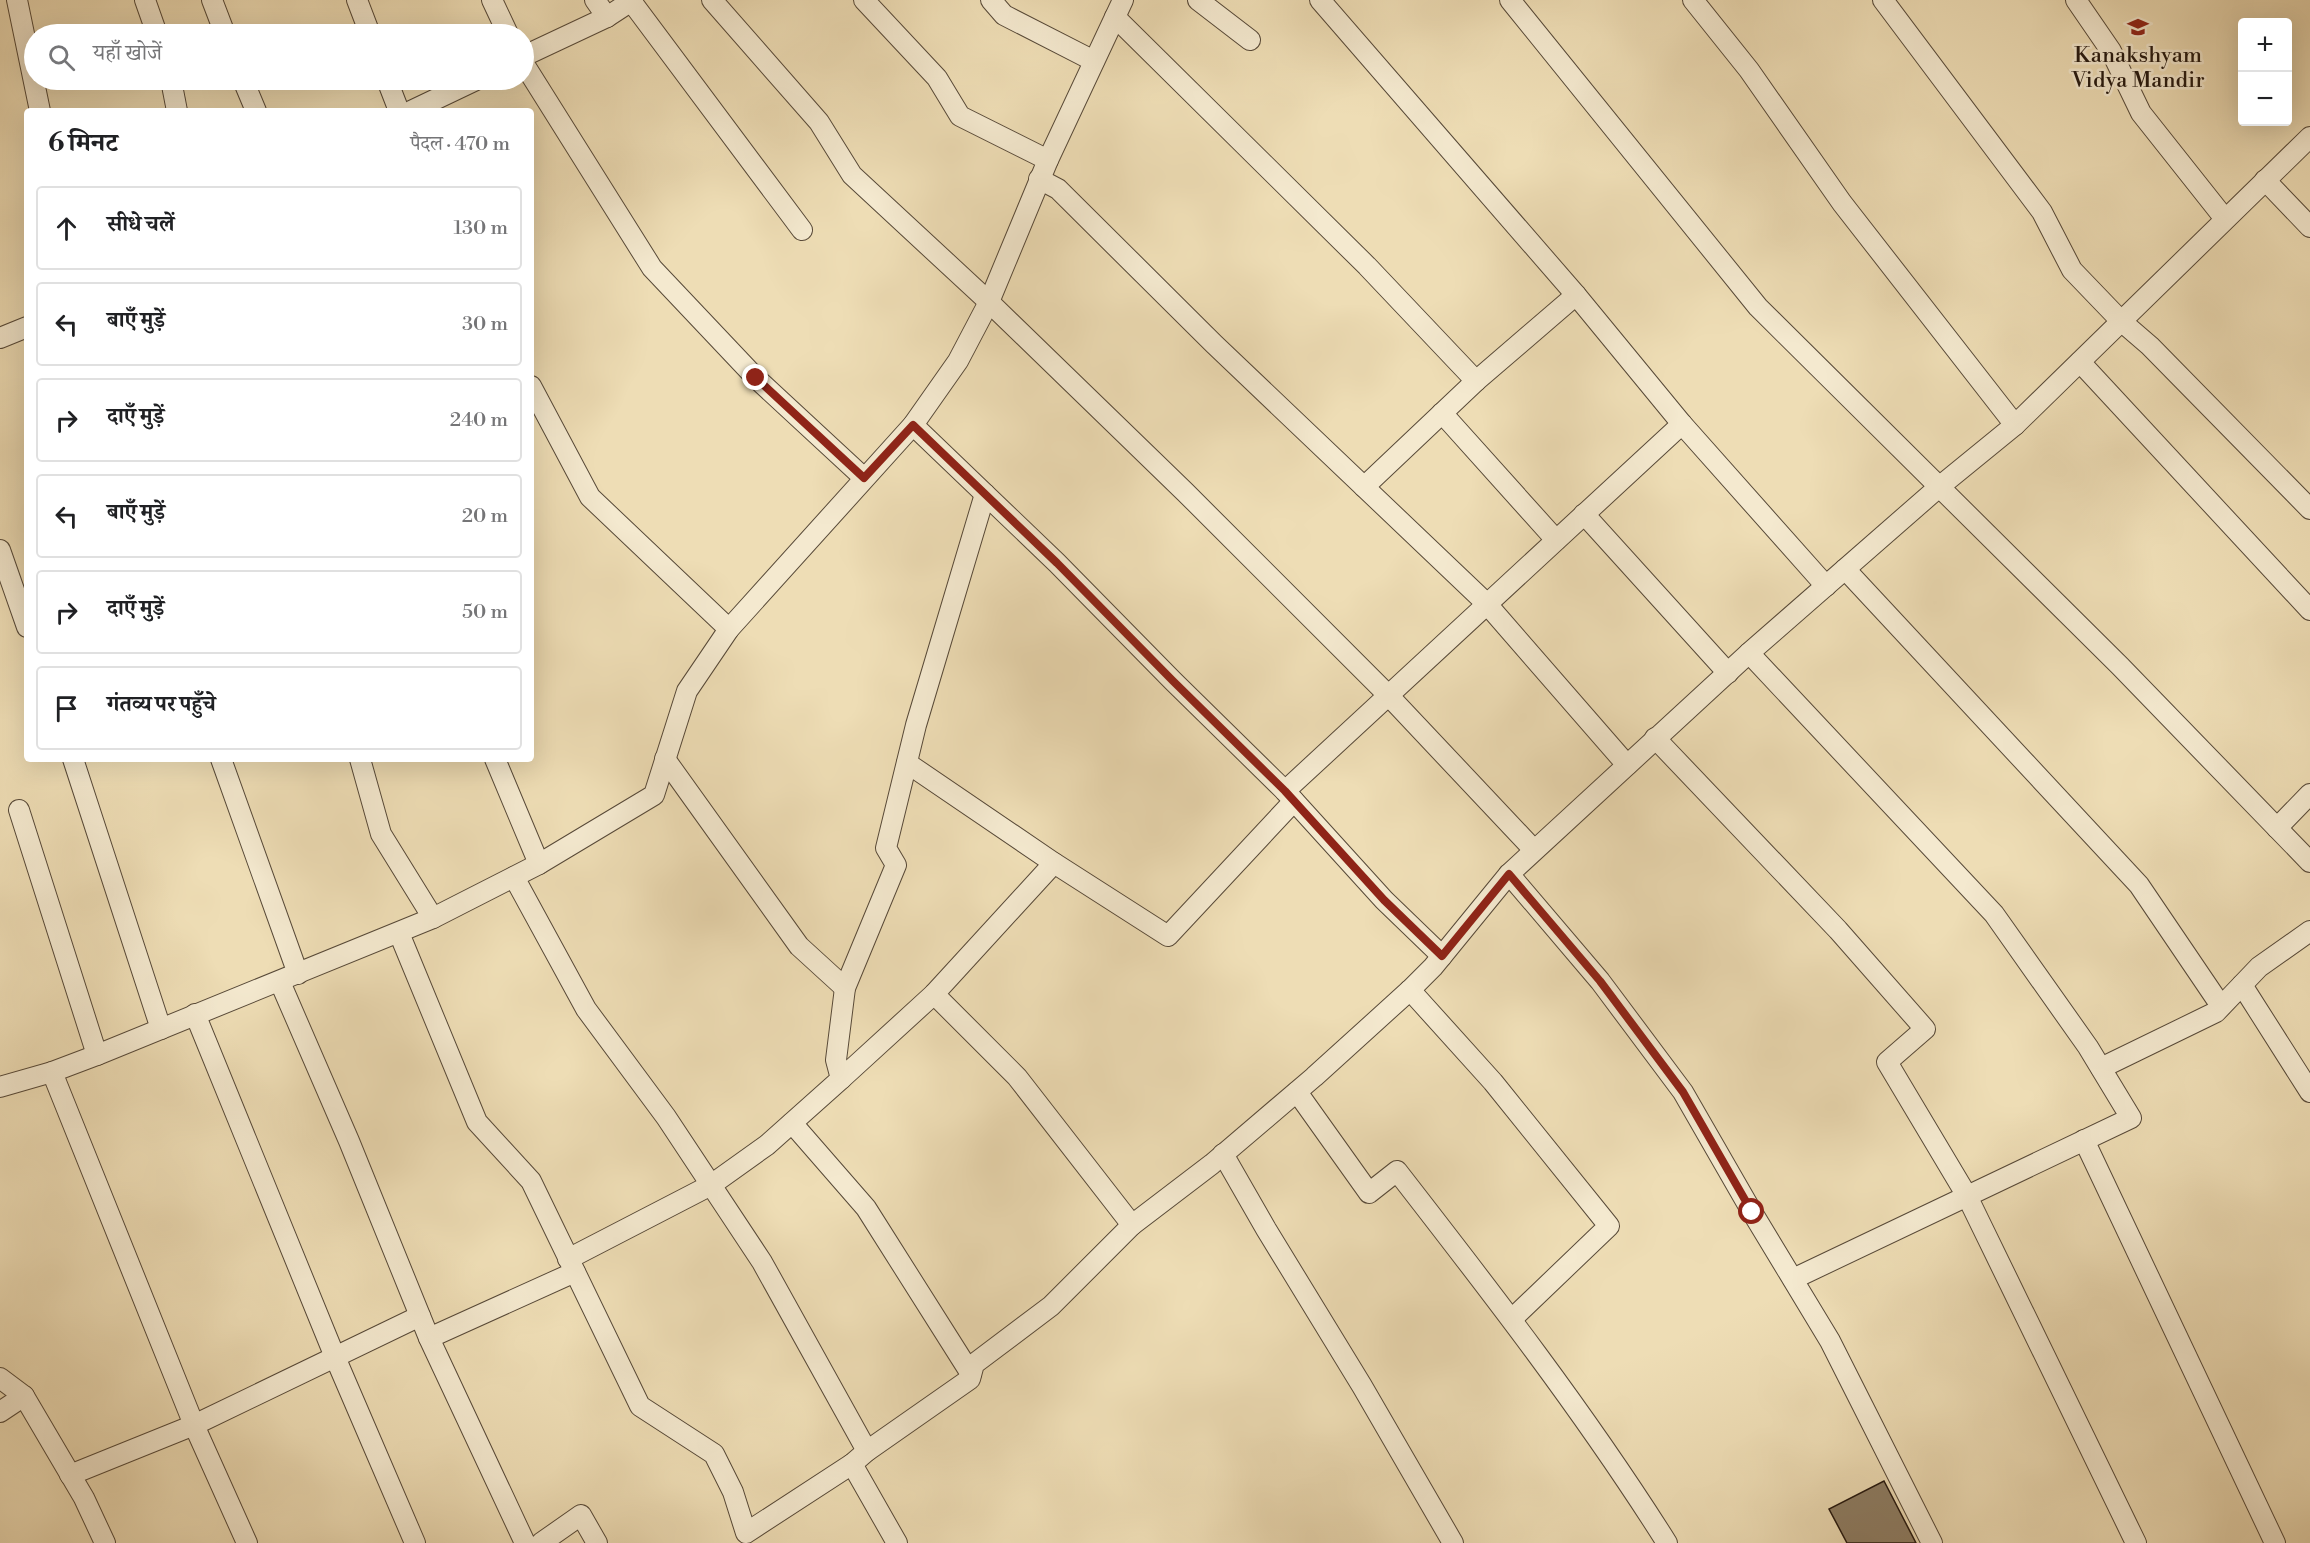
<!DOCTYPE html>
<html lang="hi">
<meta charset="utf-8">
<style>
:root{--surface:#fff;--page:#f2f2f2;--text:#202124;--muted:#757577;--line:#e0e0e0}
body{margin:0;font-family:"Libre Bodoni","Noto Serif Devanagari",serif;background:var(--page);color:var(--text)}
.controls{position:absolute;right:18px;top:18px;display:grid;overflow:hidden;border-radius:6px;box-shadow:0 6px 24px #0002}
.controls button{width:54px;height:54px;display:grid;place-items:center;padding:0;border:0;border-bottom:2px solid var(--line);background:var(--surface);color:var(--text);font:30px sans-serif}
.stop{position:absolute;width:18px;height:18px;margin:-14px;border:4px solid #8f2418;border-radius:50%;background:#fff}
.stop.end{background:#8f2418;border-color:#fff;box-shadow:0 2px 6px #0008}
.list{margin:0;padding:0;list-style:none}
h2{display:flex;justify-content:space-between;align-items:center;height:78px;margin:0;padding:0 24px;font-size:26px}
h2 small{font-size:20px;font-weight:400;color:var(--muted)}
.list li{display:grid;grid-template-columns:39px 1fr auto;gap:18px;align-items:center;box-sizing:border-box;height:84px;margin:0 12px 12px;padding:0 12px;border:2px solid var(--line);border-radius:6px}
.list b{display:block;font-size:22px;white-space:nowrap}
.list em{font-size:20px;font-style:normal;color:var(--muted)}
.icon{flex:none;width:33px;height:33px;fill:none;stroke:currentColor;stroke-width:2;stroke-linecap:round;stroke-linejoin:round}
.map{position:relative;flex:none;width:2310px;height:1543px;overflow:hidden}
.search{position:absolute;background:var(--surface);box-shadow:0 6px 24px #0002;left:24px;top:24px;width:510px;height:66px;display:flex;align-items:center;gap:15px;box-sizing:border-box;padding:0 21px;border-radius:33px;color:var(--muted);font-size:22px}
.panel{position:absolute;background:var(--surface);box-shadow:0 6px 24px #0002;left:24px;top:108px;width:510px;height:654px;border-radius:6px}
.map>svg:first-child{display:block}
</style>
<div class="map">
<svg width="2310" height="1543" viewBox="0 0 2310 1543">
<rect width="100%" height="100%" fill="#eeddb5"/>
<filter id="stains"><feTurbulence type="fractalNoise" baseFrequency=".00333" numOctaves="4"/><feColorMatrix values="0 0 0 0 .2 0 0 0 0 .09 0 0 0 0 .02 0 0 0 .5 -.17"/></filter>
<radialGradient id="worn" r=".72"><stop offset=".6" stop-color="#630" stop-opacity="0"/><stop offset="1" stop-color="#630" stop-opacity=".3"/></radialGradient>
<polygon fill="#8e7e65" stroke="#25180f" stroke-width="1.5" points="1884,1481 1916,1543 1847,1543 1829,1509"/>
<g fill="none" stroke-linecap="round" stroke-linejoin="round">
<defs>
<g id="minor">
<polyline points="17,0 40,111"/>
<polyline points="145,0 157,34"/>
<polyline points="212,0 225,34"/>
<polyline points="357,0 370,34"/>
<polyline points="492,0 508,34"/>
<polyline points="595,0 607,17"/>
<polyline points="712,0 819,122 852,175 989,302 1185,492 1388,695 1534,850"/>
<polyline points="864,0 937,78 960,116 1048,160"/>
<polyline points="991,0 1004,15 1094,61"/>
<polyline points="1198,0 1250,40"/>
<polyline points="1320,0 1576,295 1682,424 1826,586"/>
<polyline points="1510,0 1758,307 2120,666 2310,862"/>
<polyline points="1693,0 1749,70 1842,203 2015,425"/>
<polyline points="1883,0 2042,212 2072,270 2121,321 2150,346 2310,509"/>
<polyline points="2076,0 2111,51 2141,113 2225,219"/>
<polyline points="631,1 802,230"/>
<polyline points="1115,17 1367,266 1476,381"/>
<polyline points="524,56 607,17 633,0"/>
<polyline points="524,64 652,268 756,378 864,478"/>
<polyline points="171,80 177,111"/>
<polyline points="243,80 256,111"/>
<polyline points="387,80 399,111"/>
<polyline points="411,111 476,80"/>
<polyline points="1039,179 1058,189 1214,344 1486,603 1627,765"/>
<polyline points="2265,180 2310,227"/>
<polyline points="0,338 27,327"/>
<polyline points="2080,362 2310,610"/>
<polyline points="531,386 590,497 729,629"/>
<polyline points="1442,413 1556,540"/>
<polyline points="913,425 1057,563 1173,681 1285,791 1384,900 1442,956"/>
<polyline points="1364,487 1476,381 1576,295"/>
<polyline points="1584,514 1728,673"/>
<polyline points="0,550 27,627"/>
<polyline points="1845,569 2139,885 2221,1006"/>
<polyline points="1749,653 1994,914 2088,1047 2131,1118 1793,1279"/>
<polyline points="1655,738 1838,930 1925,1029 1887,1062 1967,1196 2136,1543"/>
<polyline points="73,759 161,1029"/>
<polyline points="221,759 298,974"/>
<polyline points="360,759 381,834 433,918"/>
<polyline points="495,759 539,864"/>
<polyline points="665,759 799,946 845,988"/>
<polyline points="907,763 1054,863 1168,936 1294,801"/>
<polyline points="1285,791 1682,424"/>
<polyline points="19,810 97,1055"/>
<polyline points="2277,828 2310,794"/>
<polyline points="1509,874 1600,981 1683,1092 1752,1212 1830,1341 1932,1543"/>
<polyline points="514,877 586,1009 666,1117 762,1262 867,1451"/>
<polyline points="399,933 477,1122 531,1181 640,1406 714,1454 733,1492 746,1533 852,1464 867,1451 970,1379 974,1364 1051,1306 1132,1225 1212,1164 1314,1077 1410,990 1433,967 1509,874 1749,653 1939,487 2015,425 2310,137"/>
<polyline points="280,982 349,1141 429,1338 525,1543"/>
<polyline points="2242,985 2310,1092"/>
<polyline points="1410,990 1493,1082 1609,1226 1512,1319"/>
<polyline points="934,994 1017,1077 1132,1225"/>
<polyline points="195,1014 335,1357 415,1543"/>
<polyline points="2101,1068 2216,1012 2259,967 2310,931"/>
<polyline points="52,1072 194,1425 247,1543"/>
<polyline points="841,1079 934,994 1054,863"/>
<polyline points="0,1087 52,1072 97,1055 433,918 539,864 654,795 687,691 729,629 913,425 958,361 989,302 1048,160 1123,0"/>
<path d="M 1297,1092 L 1369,1193 L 1397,1171 C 1491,1292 1585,1413 1667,1543"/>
<polyline points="792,1123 866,1208 971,1374"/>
<polyline points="2084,1140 2275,1543"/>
<polyline points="1223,1154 1266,1229 1362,1386 1453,1543"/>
<polyline points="568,1259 711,1185 767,1145 841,1079 836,1060 845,988 896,865 886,848 916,725 985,494"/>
<polyline points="429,1338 575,1272"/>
<polyline points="0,1378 24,1396 84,1498 105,1543"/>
<polyline points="0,1412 24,1396"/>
<polyline points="852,1464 897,1543"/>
<polyline points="70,1475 194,1425 420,1316"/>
<polyline points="541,1543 581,1515 597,1543"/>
</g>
</defs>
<use href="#minor" stroke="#574938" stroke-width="22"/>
<use href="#minor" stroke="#f4e9cf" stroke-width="20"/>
</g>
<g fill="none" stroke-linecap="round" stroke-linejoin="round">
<polyline stroke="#8f2418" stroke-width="8" points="756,378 864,478 913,425 1057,563 1173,681 1285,791 1384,900 1442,956 1509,874 1600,981 1683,1092 1752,1212"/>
</g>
<defs>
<symbol id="school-bare" viewBox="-9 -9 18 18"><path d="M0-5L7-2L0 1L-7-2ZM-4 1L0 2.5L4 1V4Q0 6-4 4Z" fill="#8f2418" stroke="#f4e9cf" stroke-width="2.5" paint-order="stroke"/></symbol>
</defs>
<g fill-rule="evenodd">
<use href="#school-bare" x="2123" y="12" width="30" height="30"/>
</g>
<g text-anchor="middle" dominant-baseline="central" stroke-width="5" stroke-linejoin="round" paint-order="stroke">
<g font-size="22" fill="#25180f" stroke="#f4e9cf">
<text x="2138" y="55">Kanakshyam<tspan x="2138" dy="25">Vidya Mandir</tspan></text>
</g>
</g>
<rect width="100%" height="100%" filter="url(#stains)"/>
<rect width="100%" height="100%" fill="url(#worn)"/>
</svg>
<div class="controls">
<button>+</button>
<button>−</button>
</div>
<div class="stop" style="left:1752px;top:1212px"></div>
<div class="stop end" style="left:756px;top:378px"></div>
<div class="search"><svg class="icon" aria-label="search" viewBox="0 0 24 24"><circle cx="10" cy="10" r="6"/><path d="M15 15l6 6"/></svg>यहाँ खोजें</div>
<section class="panel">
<h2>6 मिनट<small>पैदल · 470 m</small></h2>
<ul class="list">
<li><svg class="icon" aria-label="ahead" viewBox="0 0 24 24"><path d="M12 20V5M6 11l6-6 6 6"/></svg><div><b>सीधे चलें</b></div><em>130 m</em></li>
<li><svg class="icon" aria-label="left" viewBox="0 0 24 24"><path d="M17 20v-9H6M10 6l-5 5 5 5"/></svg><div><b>बाएँ मुड़ें</b></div><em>30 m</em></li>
<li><svg class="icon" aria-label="right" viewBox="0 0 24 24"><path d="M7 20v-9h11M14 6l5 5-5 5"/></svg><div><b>दाएँ मुड़ें</b></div><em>240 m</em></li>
<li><svg class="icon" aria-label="left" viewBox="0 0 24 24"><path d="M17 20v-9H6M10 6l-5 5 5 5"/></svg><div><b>बाएँ मुड़ें</b></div><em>20 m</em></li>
<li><svg class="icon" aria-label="right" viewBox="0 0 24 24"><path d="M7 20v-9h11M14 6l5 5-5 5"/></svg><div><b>दाएँ मुड़ें</b></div><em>50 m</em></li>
<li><svg class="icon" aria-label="arrive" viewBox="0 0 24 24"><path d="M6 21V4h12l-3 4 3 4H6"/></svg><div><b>गंतव्य पर पहुँचे</b></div></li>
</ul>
</section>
</div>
